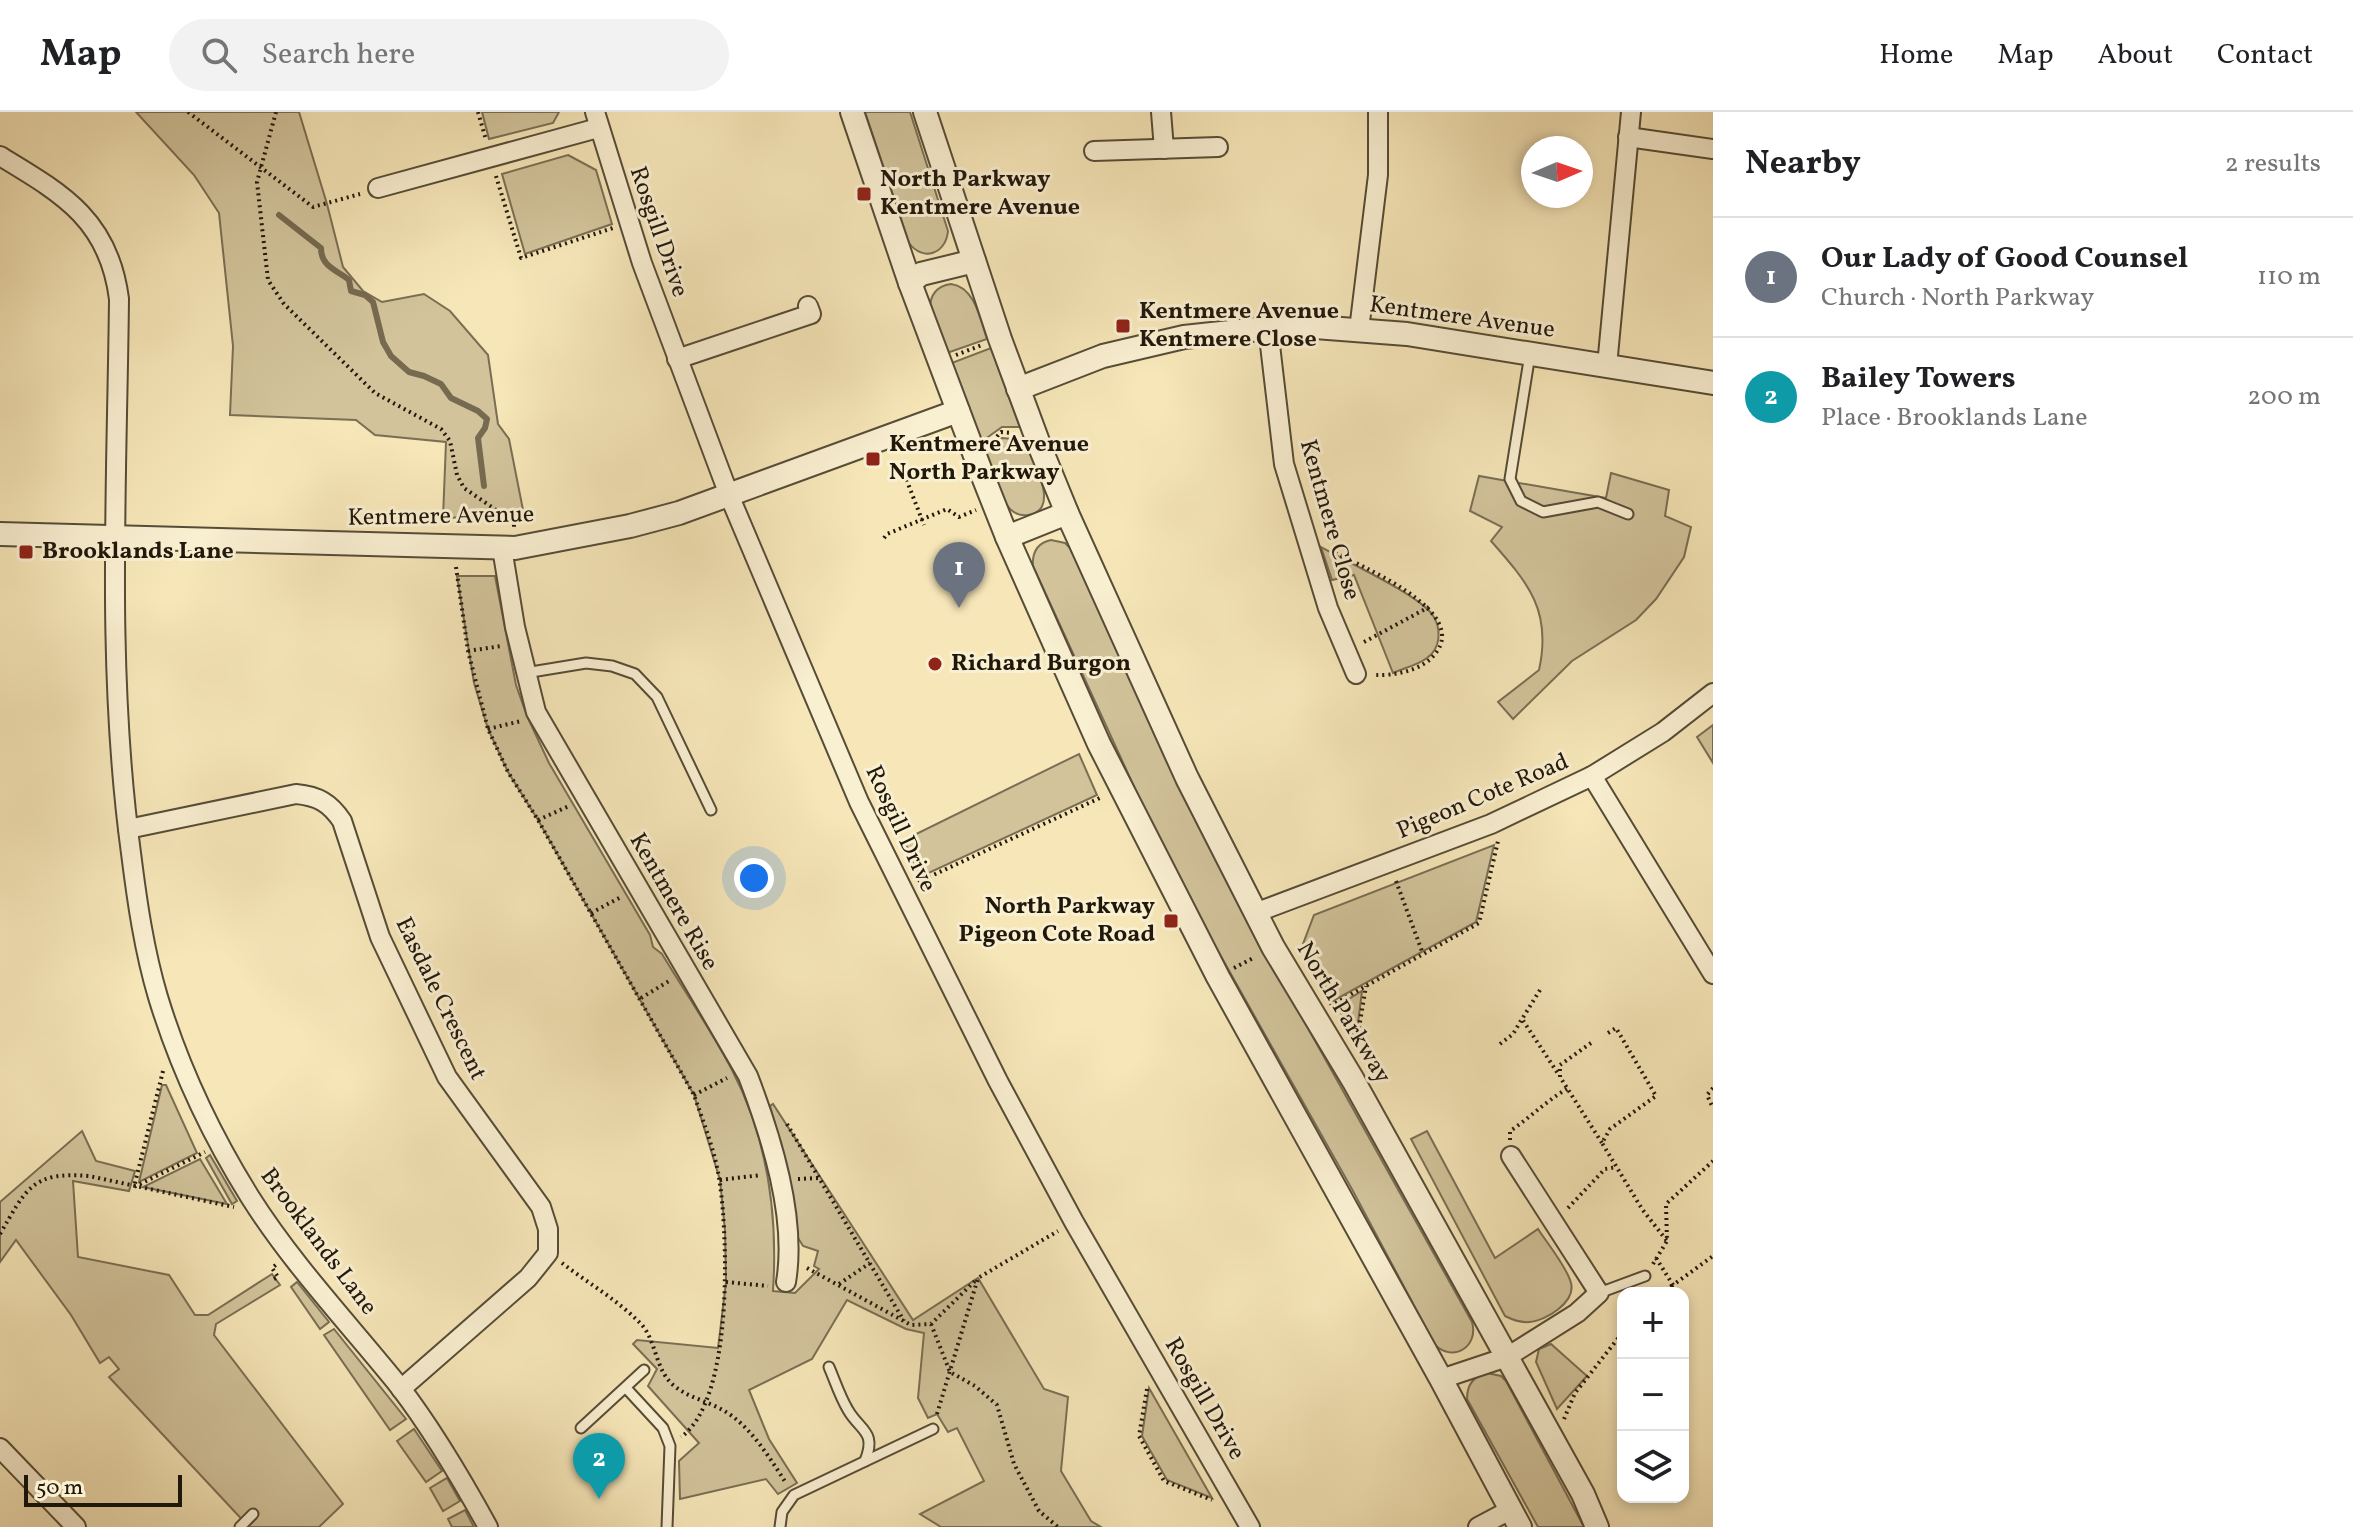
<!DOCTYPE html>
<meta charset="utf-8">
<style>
:root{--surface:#fff;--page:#f2f2f2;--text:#202124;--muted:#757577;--line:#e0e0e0;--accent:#8f2418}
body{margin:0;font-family:Vollkorn,serif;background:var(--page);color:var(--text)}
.controls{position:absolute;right:24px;bottom:24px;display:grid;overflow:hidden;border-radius:16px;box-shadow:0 4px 12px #0003}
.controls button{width:72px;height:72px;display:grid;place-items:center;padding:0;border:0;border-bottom:2px solid var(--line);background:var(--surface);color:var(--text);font:40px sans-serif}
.compass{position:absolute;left:1521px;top:24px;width:72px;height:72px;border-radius:50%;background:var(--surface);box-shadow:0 4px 12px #0003;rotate:88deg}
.scale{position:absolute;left:24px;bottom:20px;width:158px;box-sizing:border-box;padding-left:8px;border:4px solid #21180c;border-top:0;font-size:22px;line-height:28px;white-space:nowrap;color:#21180c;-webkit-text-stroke:6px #f9efd1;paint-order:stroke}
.you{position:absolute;left:754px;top:766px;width:28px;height:28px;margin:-20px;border:6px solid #fff;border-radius:50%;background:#1a73e8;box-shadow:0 0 0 12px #1a73e833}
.badge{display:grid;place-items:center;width:52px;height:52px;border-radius:50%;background:var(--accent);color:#fff;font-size:26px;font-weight:700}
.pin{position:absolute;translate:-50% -66px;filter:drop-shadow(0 2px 4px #0008)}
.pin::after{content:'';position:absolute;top:42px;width:28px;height:24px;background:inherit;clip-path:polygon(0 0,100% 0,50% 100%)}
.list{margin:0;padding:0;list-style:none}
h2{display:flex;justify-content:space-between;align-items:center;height:104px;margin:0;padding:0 32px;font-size:34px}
h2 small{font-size:26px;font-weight:400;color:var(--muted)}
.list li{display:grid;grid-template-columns:52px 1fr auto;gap:24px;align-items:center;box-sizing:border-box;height:120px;padding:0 32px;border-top:2px solid var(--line)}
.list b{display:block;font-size:30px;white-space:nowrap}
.list p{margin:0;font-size:26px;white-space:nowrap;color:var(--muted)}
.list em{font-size:26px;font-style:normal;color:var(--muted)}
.icon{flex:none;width:44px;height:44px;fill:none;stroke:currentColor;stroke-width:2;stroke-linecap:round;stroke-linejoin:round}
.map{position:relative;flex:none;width:1713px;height:1415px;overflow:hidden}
header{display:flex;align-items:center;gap:48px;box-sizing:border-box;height:112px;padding:0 40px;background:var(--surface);border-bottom:2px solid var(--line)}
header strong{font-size:38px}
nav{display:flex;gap:44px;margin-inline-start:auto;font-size:28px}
.search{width:560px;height:72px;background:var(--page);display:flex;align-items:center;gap:20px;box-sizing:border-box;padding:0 28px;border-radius:44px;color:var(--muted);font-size:30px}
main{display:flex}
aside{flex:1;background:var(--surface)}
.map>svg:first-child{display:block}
</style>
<header>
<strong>Map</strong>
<div class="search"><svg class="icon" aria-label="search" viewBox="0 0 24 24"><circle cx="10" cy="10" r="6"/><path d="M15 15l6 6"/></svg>Search here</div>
<nav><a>Home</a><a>Map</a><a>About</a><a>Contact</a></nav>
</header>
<main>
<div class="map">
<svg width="1713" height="1415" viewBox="0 0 1713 1415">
<rect width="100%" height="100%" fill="#f6e6b8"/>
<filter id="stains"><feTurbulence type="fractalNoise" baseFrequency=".0025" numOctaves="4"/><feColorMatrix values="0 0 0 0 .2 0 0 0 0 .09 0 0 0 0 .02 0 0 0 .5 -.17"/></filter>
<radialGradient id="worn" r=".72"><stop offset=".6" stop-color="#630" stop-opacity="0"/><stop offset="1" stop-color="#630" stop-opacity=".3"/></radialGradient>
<g fill="#d2c39b" stroke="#7a6e54" stroke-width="2">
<polygon points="136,0 299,0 327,92 343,155 363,179 382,190 424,182 450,199 488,243 498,312 509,327 524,403 443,406 446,330 375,323 356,308 230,303 233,234 219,101 194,63"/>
<polygon points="482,0 559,0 553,11 489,27"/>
<path d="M 865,0 L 910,0 L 948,119 C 946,142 923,150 909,131 Z"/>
<polygon points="568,43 596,58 612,112 525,142 502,62"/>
<path d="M 951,172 C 975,175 980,207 987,227 L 947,241 L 930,197 C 930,183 937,174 951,172 Z"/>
<polygon points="991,236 1020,315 1002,315 981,330 949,252"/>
<path d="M 1002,326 L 1024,328 C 1031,346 1063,398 1028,403 C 1021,404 1015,402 1010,397 C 1000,386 991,354 985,339 Z"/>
<path d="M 1611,361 L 1669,378 L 1665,404 L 1691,415 L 1684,445 L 1656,487 L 1636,508 L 1572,549 L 1513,607 L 1498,590 L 1539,558 C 1552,499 1529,472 1491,429 L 1502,415 L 1470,399 L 1479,364 L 1606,386 Z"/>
<path d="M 1051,428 L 1065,431 L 1070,436 L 1180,673 L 1242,798 L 1472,1210 C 1479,1234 1454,1251 1435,1233 L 1353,1079 L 1205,816 L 1142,692 L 1033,454 C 1032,440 1037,431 1051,428 Z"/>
<path d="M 1321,435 C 1347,450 1415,481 1432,502 C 1442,516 1441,536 1427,546 C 1418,553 1404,556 1393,561 L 1354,463 L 1332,468 Z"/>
<path d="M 457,464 L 495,464 L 516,573 L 527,604 L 549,651 L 650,823 L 653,835 L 662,842 C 685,880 711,918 732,958 C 768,1027 778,1102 773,1179 L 795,1181 L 819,1157 L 814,1154 L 818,1139 L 803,1134 L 795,1121 L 790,1067 L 770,994 L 773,992 L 913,1208 L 978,1166 L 1044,1277 L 1068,1285 L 1061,1359 L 1091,1409 L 1101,1415 L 941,1415 L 920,1402 L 984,1369 L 957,1316 L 948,1320 L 937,1302 L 928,1306 L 918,1286 L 924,1221 L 906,1217 L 847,1188 L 812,1247 L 749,1278 L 769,1327 L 797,1371 L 778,1382 L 766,1367 L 680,1387 L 679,1349 L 699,1331 L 648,1274 L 657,1257 L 633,1232 L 637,1228 L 718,1236 L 726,1170 L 725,1119 L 720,1068 L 694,983 L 538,708 L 508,660 L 488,617 L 474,571 Z"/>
<polygon points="1713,613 1713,651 1697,625"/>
<polygon points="1079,642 1097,683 920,765 904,728"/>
<polygon points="1494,733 1476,810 1333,889 1303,832 1314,803"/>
<polygon points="1362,879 1356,927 1337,894"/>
<polygon points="162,973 166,973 197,1041 139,1070"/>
<polygon points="82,1019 96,1049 135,1059 129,1079 73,1069 78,1145 169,1163 195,1203 208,1203 272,1162 280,1173 216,1212 214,1223 343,1392 319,1415 249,1415 109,1265 119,1257 109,1245 100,1251 71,1203 16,1128 0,1150 0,1090"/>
<path d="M 1427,1019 L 1495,1146 L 1538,1117 C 1547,1131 1567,1155 1571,1171 C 1576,1190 1546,1209 1529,1210 C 1520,1211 1513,1208 1505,1204 L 1411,1027 Z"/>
<polygon points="210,1043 237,1089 232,1092 206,1046"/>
<polygon points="200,1047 227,1092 143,1075"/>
<polygon points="297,1170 329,1210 320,1217 291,1175"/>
<polygon points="334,1217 406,1307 390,1318 324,1223"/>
<polygon points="1551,1232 1587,1264 1557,1297 1536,1250 1539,1237"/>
<path d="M 1487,1261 L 1501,1264 L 1506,1269 L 1584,1415 L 1538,1415 L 1467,1287 C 1467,1273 1473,1264 1487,1261 Z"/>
<polygon points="1149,1276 1212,1386 1167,1368 1142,1324"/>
<polygon points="414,1317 442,1359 426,1370 397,1329"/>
<polygon points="447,1366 460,1389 443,1399 430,1376"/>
<polygon points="465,1398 474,1415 452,1415 448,1407"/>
</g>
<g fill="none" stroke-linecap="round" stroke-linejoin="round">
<path stroke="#766a50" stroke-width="6" d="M 279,103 L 321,136 C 321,155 337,158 349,168 L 351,179 L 365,183 L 373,190 L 383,230 L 391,244 L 409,260 L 424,264 L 441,272 L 451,286 L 478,299 L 487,307 L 485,316 L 478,326 L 484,374"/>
<defs>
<g id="service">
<polyline points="1530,242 1510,367 1521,389 1543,400 1598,390 1628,402"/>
<polyline points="525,561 586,551 612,554 635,562 657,585 711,698"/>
<polyline points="1599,1181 1645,1164"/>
<path d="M 829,1255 C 835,1269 840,1285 848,1298 C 860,1319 877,1319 865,1349"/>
<polyline points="626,1276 663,1316 670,1334 667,1415"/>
<polyline points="581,1316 644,1258"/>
<polyline points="240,1415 253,1402"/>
<polyline points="780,1415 782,1400 794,1383 933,1317"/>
</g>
<g id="minor">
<polyline points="595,0 642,151 729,383 859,690 998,969 1074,1110 1250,1415"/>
<polyline points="1161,0 1164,37"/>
<polyline points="1628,25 1713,37"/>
<polyline points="1094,39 1218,35"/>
<path d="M 0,44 C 63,82 109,108 119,187 C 117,372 106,558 131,741 C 137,789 144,838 158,885 C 179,954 212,1024 250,1085 C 293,1153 349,1212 399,1274 C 433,1318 461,1366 488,1415"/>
<polyline points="378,76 598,16"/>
<polyline points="1268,216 1284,352 1328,496 1356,562"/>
<polyline points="1359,218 1378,63 1378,0"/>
<polyline points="677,247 811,202 808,194"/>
<polyline points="1607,254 1631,0"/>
<path d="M 502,436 L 515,515 L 536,600 L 748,964 C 771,1024 797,1105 786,1170"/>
<polyline points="1592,664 1713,862"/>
<path d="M 128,717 L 296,682 C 318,684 330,691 342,709 L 380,825 L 447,965 L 541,1095 L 548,1117 L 548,1141 L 528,1166 L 401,1277"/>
<polyline points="1255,801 1491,712 1592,664 1663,620 1713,581"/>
<polyline points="1441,1267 1507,1245 1577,1201 1599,1181 1511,1044"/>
<polyline points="0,1336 76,1415"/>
<polyline points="1478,1415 1512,1397"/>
</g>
<g id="tertiary">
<polyline points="852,0 910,171 980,357 1007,425 1099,632 1218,865 1441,1267 1520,1415"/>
<polyline points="925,0 1000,227 1040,335 1067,401 1187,666 1273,835 1353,968 1583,1382 1597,1415"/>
<polyline points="910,171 921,162 974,149"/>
<polyline points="1018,277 1103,244 1184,225 1268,216 1315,215 1407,222 1713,271"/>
<polyline points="0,422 515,436 630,414 679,401 958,299"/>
<polyline points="1007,425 1067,401"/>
</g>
</defs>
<use href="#service" stroke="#564c37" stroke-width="13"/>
<use href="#minor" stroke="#564c37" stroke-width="22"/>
<use href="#tertiary" stroke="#564c37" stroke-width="26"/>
<g stroke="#21180c" stroke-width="4" stroke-dasharray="2 4" stroke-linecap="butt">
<polyline points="188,0 313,95 360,82"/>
<polyline points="276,0 257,70 268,168 284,192 375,281 441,317 450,329 457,363 464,376 502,402 514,404 514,417"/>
<polyline points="478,0 486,28"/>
<polyline points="496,64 521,146 613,116"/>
<polyline points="956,243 982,233"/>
<polyline points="993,329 1001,320 1013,321"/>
<polyline points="900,351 924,413"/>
<polyline points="884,426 887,422 947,397 959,405 976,398"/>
<path d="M 1330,438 C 1359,454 1471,498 1435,542 C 1422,559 1393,564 1373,563"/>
<path d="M 456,455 L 468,539 L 488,617 L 508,660 L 538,708 L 694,983 C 704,1012 716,1042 720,1072 C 728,1130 733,1288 681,1325"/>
<polyline points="1364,530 1429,495"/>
<polyline points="468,539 501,534"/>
<polyline points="488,617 521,609"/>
<polyline points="538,708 569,694"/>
<polyline points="1396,769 1423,842"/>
<polyline points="918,770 1102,685"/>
<polyline points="591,801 621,785"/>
<polyline points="1234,856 1255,845"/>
<polyline points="1540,878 1522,907 1559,963"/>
<polyline points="641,886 669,869"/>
<polyline points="1330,894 1479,811 1498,729"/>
<polyline points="1608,921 1616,916 1656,984 1610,1017 1602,1031 1642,1097 1667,1129"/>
<polyline points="1591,931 1560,953 1560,965 1602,1031"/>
<polyline points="1500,932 1513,922 1522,907"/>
<polyline points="1356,934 1366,874"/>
<polyline points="163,959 134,1075 205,1040"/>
<polyline points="1713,976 1707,983 1713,996"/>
<polyline points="694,983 727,966"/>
<polyline points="787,1012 904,1209"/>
<path d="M 1510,1028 L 1510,1019 C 1531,1005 1546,989 1567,977"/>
<polyline points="798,1067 819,1066"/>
<polyline points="720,1068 761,1063"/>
<polyline points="1568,1096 1605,1057 1617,1055"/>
<path d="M 0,1122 C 26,1078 31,1059 89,1064 L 234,1095"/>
<polyline points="1656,1146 1673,1173 1713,1144"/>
<path d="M 562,1151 C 588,1171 619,1189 641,1212 C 656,1228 655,1256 672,1272 C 690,1288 712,1289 732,1304 C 754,1320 771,1348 786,1371"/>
<polyline points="1653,1152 1667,1129 1666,1092 1713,1049"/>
<polyline points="807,1156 911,1213 931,1212 977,1167"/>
<polyline points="274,1167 278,1165 272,1156 277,1152"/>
<polyline points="726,1170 768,1174"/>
<polyline points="839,1172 870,1151"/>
<polyline points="1660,1181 1673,1173"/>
<polyline points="931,1212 950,1260 975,1274 997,1293 1014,1352 1039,1399 1058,1415"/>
<polyline points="1147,1277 1139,1324 1164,1369 1212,1388"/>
<polyline points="937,1302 978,1166 1058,1119"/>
<polyline points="1564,1307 1575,1281 1623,1220"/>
</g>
<use href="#service" stroke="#f9efd1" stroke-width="9"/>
<use href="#minor" stroke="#f9efd1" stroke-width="18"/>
<use href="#tertiary" stroke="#f9efd1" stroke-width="22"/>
</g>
<g fill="#8f2418" stroke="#f9efd1" stroke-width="3">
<rect x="856" y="74" width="16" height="16" rx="4"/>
<rect x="1115" y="206" width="16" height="16" rx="4"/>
<rect x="865" y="339" width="16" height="16" rx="4"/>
<rect x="18" y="432" width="16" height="16" rx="4"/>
<circle cx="935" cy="552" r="8"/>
<rect x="1163" y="801" width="16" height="16" rx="4"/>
</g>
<g text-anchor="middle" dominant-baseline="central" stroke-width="6" stroke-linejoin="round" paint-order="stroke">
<g font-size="24" font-weight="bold" fill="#21180c" stroke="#f9efd1" text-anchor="start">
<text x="880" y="68">North Parkway<tspan x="880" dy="28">Kentmere Avenue</tspan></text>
<text x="1139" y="200">Kentmere Avenue<tspan x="1139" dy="28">Kentmere Close</tspan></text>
<text x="889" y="333">Kentmere Avenue<tspan x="889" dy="28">North Parkway</tspan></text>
<text x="42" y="440">Brooklands Lane</text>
<text x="951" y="552">Richard Burgon</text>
<text x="1155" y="795" text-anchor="end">North Parkway<tspan x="1155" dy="28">Pigeon Cote Road</tspan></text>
</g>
<g font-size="24" fill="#21180c" stroke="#f9efd1">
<text transform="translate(658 120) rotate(71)">Rosgill Drive</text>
<text transform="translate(1462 206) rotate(8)">Kentmere Avenue</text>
<text transform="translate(441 405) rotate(-1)">Kentmere Avenue</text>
<text transform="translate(1329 408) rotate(74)">Kentmere Close</text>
<text transform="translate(1483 685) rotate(-23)">Pigeon Cote Road</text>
<text transform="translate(900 717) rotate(65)">Rosgill Drive</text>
<text transform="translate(673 790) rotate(60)">Kentmere Rise</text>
<text transform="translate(440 887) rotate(64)">Easdale Crescent</text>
<text transform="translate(1343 901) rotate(59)">North Parkway</text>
<text transform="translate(318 1130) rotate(53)">Brooklands Lane</text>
<text transform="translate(1204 1287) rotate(60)">Rosgill Drive</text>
</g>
</g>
<rect width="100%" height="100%" filter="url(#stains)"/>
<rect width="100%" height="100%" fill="url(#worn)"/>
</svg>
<div class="controls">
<button>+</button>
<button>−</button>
<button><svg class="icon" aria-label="layers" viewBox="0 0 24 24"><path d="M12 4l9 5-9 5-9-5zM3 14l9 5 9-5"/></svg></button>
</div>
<svg class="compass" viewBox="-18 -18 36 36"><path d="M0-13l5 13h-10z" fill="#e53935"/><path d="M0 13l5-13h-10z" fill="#757577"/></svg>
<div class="scale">50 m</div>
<div class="you"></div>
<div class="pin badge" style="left:959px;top:496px;background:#6b7280">1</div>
<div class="pin badge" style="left:599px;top:1387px;background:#0f9aa8">2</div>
</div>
<aside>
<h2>Nearby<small>2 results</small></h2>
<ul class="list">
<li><span class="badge" style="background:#6b7280">1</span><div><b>Our Lady of Good Counsel</b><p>Church · North Parkway</p></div><em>110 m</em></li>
<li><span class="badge" style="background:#0f9aa8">2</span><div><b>Bailey Towers</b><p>Place · Brooklands Lane</p></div><em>200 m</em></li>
</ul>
</aside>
</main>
